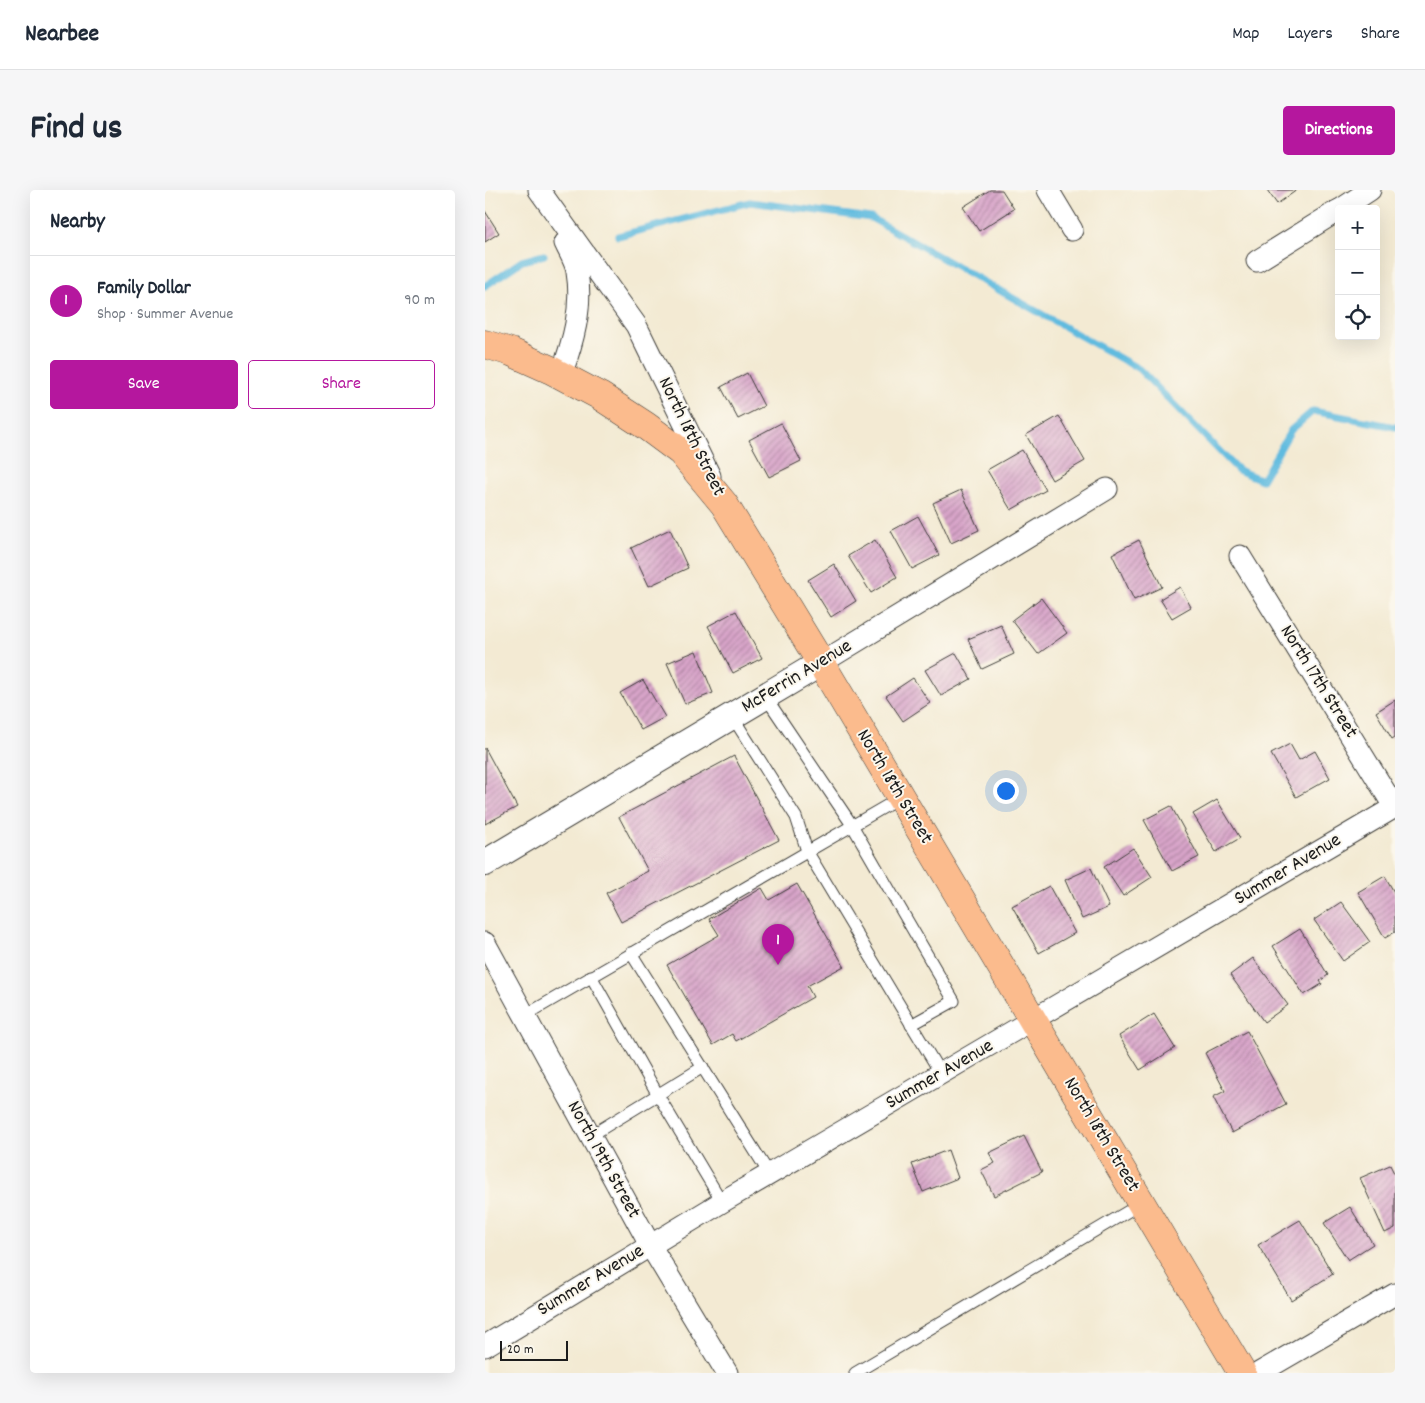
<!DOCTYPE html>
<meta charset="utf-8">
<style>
:root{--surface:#fff;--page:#f6f6f7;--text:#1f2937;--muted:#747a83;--line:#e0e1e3;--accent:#b5179e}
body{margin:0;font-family:Dekko,sans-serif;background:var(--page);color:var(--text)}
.controls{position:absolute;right:15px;top:15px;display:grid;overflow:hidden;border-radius:5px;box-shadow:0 5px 20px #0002}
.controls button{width:45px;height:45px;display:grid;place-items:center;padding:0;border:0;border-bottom:1px solid var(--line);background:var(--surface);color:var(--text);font:25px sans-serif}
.scale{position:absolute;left:15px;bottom:12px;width:68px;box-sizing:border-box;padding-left:5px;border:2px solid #1c1c1c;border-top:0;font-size:14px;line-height:18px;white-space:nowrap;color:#1c1c1c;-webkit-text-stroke:4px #fbf7ec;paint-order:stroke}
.you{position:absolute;left:520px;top:600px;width:18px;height:18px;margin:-12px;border:4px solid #fff;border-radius:50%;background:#1a73e8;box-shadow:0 0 0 8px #1a73e833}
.badge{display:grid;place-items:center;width:32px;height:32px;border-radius:50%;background:var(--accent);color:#fff;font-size:16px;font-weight:700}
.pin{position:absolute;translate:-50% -41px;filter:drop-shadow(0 1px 2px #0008)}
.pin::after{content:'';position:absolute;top:26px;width:18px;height:15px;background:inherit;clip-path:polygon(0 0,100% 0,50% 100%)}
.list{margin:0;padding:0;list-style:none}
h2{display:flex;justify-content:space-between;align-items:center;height:65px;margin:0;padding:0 20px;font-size:21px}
h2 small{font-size:16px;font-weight:400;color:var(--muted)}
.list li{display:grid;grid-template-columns:32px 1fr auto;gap:15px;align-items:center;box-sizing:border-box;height:90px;padding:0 20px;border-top:1px solid var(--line)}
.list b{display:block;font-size:19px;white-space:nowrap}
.list p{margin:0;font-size:16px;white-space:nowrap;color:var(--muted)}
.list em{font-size:16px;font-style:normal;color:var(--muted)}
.actions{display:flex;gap:10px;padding:15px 20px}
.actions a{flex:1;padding:11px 0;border:1px solid var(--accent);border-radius:5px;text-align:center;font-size:18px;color:var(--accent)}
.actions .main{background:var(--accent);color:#fff}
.icon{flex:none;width:28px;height:28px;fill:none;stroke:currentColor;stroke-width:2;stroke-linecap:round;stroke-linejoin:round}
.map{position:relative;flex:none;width:910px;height:1183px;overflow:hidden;border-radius:5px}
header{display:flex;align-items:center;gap:30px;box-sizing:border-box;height:70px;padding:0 25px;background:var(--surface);border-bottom:1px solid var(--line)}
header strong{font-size:24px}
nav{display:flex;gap:28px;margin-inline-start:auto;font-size:18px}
.intro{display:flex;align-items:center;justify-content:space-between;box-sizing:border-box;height:120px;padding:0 30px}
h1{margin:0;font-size:35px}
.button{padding:12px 22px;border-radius:5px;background:var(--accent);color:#fff;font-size:18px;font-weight:700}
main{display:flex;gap:30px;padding:0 30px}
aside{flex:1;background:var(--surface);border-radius:5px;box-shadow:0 5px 20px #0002}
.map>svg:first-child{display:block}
</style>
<header>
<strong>Nearbee</strong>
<nav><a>Map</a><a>Layers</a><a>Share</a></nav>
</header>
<div class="intro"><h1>Find us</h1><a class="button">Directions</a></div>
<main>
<aside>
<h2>Nearby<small></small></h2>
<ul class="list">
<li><span class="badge">1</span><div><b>Family Dollar</b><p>Shop · Summer Avenue</p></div><em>90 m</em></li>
</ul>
<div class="actions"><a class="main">Save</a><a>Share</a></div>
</aside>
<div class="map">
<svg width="910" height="1183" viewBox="0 0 910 1183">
<defs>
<pattern id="building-hatch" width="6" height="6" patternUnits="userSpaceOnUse" patternTransform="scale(1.25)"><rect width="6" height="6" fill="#d8a4c9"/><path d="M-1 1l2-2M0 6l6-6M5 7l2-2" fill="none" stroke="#ae85a2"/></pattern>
</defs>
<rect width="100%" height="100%" fill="#fbf7ec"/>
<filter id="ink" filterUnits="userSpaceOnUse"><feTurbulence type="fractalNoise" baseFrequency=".02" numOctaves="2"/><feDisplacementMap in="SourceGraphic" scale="10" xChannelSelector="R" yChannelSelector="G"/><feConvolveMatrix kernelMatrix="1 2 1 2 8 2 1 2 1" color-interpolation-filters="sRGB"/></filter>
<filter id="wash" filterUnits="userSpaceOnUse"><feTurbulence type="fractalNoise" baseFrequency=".0096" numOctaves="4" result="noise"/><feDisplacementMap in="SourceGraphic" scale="20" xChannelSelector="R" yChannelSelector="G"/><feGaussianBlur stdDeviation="1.12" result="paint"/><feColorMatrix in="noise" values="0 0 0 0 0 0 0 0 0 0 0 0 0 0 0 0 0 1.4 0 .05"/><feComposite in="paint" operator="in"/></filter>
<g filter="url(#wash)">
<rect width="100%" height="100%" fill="#f3ead3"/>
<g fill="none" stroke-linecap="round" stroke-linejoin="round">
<g stroke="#61bbdf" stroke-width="7">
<polyline points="133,46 265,12 386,28 654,179 753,280 777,290 806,240 828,221 910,237"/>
<polyline points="0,96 37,71 59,65"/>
</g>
</g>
<g id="blocks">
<g fill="url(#building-hatch)">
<polygon points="505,0 517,0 529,19 494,41 478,17"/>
<polygon points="782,0 812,0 792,14"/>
<polygon points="0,21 14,43 0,52"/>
<polygon points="262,183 279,216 253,229 236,197"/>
<polygon points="574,226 600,271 567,290 541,245"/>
<polygon points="296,233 316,271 284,287 264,250"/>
<polygon points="537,260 561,300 526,320 502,280"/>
<polygon points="476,300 494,340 466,353 448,313"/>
<polygon points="433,326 454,365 427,379 406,341"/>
<polygon points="185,339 203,378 164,396 146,358"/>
<polygon points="390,350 412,387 386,403 363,366"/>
<polygon points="654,350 677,397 649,410 627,364"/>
<polygon points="349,374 371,411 346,427 323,390"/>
<polygon points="695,397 706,417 687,428 675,409"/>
<polygon points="556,408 582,443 553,464 527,430"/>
<polygon points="251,421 277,468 248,483 223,436"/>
<polygon points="516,435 529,464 497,479 483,449"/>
<polygon points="211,461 228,503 200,514 182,473"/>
<polygon points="471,463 486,489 456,506 440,480"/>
<polygon points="428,488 445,513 418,531 401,506"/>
<polygon points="158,490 180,527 156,540 135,503"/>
<polygon points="910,510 910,547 907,549 891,522"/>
<polygon points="805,554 814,570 830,561 845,588 811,607 786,564"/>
<polygon points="0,558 32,617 0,634"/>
<polygon points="249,566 294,650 136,732 121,703 163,681 134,627"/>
<polygon points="732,610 755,648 731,662 708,624"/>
<polygon points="686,616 714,667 687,681 659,630"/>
<polygon points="648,658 667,687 638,706 619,677"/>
<polygon points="606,678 624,717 597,729 580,690"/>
<polygon points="900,686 910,704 910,742 900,748 873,702"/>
<polygon points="312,694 359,776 322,796 328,807 251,851 247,844 228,855 182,775 234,745 224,729 277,698 284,710"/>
<polygon points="564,696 590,743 554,763 527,716"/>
<polygon points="856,712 885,752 858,771 829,730"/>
<polygon points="815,739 843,785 835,791 837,794 819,805 788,756"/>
<polygon points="768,768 803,815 779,832 745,785"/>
<polygon points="669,824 690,858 655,880 634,846"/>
<polygon points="762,841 801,914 747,943 728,907 740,901 720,863"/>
<polygon points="539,946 557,982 509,1006 496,980 510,973 504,963"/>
<polygon points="463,960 473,988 438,1002 427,974"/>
<polygon points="905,975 910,985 910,1038 900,1043 875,988"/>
<polygon points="865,1017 888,1054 863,1070 839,1033"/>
<polygon points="815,1030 848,1084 806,1110 773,1055"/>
</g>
</g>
</g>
<g filter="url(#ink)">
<use href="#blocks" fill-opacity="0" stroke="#3c3b37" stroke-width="1"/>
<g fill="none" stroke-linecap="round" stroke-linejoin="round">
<defs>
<g id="service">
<polyline points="280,506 367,635 469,811 426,835"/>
<polyline points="247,526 311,627 322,661 456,884"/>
<polyline points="146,763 285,985"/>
<polyline points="106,786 173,905 237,1012"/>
<polyline points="39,826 415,608"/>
<polyline points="105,946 218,877"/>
<polyline points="370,1183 657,1013"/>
</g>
<g id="minor">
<polyline points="54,0 151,135 225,286"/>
<polyline points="563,0 587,40"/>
<polyline points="856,19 885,0"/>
<polyline points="772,71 854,20"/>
<path d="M 76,185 C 88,152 98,118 92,82 C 91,73 84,62 80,53"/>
<polyline points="755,366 910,618"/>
<polyline points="336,473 622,299"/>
<polyline points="0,753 165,1055 242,1183"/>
<polyline points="0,1156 237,1012 910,617"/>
<polyline points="774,1183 910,1104"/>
</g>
<polyline id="tertiary" points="0,673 336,473"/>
<polyline id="primary" points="0,154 26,162 66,180 115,206 161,236 196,262 239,314 336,473 757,1183"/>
</defs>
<use href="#service" stroke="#3c3b37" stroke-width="13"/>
<use href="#minor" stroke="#3c3b37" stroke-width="23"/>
<use href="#tertiary" stroke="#3c3b37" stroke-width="28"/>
<use href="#primary" stroke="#3c3b37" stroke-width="29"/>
<use href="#service" stroke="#fff" stroke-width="11"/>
<use href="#minor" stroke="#fff" stroke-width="21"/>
<use href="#tertiary" stroke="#fff" stroke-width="26"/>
<use href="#primary" stroke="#fbbb8d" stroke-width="28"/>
</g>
</g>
<g text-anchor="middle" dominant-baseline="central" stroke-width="4" stroke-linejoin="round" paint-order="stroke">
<g font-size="20" fill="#1c1c1c" stroke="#fbf7ec">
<text transform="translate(206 247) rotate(64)">North 18th Street</text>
<text transform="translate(312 487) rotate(-31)">McFerrin Avenue</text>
<text transform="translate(833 492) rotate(58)">North 17th Street</text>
<text transform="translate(409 597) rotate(59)">North 18th Street</text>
<text transform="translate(803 680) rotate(-31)">Summer Avenue</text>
<text transform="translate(455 885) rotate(-30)">Summer Avenue</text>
<text transform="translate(616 945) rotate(59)">North 18th Street</text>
<text transform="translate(118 970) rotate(61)">North 19th Street</text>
<text transform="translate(106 1091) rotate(-31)">Summer Avenue</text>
</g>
</g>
</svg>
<div class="controls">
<button>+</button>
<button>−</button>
<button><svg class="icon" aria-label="locate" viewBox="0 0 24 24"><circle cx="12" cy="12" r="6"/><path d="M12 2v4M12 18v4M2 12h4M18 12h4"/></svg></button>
</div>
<div class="scale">20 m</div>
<div class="you"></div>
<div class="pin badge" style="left:293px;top:775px">1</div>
</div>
</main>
